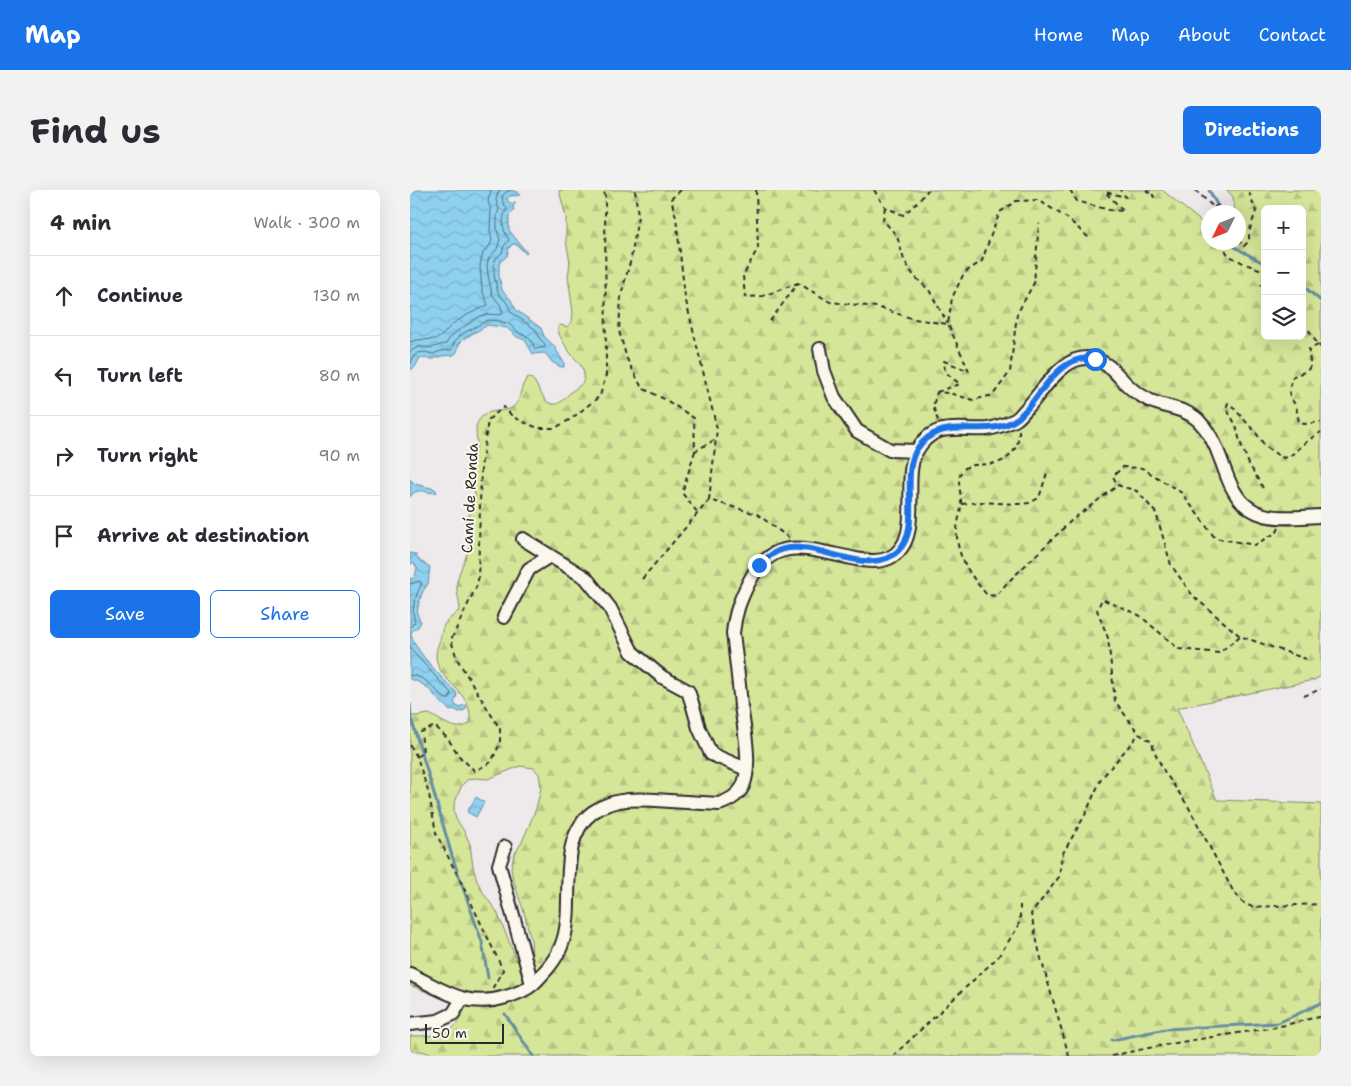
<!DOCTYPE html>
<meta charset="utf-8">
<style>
:root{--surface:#fff;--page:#f2f2f3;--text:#2b2b33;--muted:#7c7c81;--line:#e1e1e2;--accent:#1a73e8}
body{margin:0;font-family:"Shantell Sans",sans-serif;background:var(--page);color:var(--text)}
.controls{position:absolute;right:15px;top:15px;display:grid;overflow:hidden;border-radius:8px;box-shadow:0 5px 20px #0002}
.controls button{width:45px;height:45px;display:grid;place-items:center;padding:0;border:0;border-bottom:1px solid var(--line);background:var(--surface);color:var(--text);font:25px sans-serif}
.compass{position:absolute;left:791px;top:15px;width:45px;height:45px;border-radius:50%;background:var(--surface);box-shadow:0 5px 20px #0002;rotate:227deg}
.scale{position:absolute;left:15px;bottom:12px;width:79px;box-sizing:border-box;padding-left:5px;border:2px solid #2b2b2b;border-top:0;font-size:14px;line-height:18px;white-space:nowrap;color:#2b2b2b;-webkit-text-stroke:4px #fbf7ec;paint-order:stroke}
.stop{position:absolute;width:15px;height:15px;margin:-11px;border:4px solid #1a73e8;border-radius:50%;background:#fff}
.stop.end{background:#1a73e8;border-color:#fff;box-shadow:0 1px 5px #0008}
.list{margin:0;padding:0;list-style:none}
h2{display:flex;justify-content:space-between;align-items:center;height:65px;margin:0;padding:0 20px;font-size:21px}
h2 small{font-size:16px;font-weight:400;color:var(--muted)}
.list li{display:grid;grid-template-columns:32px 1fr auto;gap:15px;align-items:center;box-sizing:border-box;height:80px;padding:0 20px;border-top:1px solid var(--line)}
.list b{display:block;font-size:19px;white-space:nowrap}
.list em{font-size:16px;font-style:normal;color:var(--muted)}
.actions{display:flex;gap:10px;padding:15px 20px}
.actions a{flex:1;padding:11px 0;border:1px solid var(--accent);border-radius:8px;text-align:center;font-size:18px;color:var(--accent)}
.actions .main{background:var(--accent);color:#fff}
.icon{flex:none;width:28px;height:28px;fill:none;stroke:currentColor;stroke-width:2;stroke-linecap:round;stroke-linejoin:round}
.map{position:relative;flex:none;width:911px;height:866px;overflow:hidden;border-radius:8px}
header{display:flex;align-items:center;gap:30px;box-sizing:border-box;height:70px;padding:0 25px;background:var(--accent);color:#fff}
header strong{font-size:24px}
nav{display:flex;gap:28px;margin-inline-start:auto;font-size:18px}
.intro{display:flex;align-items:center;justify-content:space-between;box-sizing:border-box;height:120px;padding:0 30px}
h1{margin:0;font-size:35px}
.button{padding:12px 22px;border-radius:8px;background:var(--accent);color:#fff;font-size:18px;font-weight:700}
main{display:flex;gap:30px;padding:0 30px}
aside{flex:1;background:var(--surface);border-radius:8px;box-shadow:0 5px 20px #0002}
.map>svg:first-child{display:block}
</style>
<header>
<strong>Map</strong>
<nav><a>Home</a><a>Map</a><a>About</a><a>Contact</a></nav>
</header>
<div class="intro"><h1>Find us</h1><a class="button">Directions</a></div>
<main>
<aside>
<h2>4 min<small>Walk · 300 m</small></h2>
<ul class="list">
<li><svg class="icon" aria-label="ahead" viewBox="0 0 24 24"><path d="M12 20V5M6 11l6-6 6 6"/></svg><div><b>Continue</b></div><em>130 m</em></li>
<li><svg class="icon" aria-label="left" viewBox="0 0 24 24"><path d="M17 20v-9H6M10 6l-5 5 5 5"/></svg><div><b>Turn left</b></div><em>80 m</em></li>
<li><svg class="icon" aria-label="right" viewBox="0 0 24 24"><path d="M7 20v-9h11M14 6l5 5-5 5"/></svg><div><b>Turn right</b></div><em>90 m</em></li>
<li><svg class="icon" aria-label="arrive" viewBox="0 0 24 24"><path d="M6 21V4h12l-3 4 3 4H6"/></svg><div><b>Arrive at destination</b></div></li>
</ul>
<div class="actions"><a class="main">Save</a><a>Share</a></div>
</aside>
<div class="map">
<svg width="911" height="866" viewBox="0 0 911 866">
<defs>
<pattern id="forest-firs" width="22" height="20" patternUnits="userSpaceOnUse" patternTransform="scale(1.25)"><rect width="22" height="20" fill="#d6e699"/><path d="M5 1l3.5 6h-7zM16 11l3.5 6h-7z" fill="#b8c584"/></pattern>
<pattern id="water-waves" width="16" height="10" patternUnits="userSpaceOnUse" patternTransform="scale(1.25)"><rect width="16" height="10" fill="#8ed0ef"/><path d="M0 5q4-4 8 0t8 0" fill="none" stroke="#7bb3cd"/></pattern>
</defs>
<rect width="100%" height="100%" fill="#eee9ea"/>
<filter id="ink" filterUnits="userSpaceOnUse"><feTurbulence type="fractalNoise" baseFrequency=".02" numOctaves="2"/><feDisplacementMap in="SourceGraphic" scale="10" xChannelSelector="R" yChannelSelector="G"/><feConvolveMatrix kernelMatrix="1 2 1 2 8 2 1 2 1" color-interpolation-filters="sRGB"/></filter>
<g filter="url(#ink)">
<path fill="url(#forest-firs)" stroke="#808862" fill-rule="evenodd" d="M 149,0 L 752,0 L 798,37 L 798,52 L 828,52 L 828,22 L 825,22 L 823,7 L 817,0 L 911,0 L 911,486 L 904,490 L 767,518 L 807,610 L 911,614 L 911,866 L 29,866 L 11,861 L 0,861 L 0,846 C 30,845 42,850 55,818 L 0,795 L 0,526 L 6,526 L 19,524 C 32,530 46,544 60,533 C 64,501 27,492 26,466 C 26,460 28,455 30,450 C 31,446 32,439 34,435 C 38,428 46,426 50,418 C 49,409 46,402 47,392 C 49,380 57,368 59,356 C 60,349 54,344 55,338 C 56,327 66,317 65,305 C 65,299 61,293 61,287 C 60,276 66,264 67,253 C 67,247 65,239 67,234 C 76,215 91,225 103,217 C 113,209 108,198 118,187 L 121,188 L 124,191 L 135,210 C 147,220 152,210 161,202 C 167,197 175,195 174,185 C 173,176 167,171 162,165 C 156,158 151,149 148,141 L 148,137 L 151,135 L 157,137 L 162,132 L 163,122 L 158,87 L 160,72 L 156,51 L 156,27 ZM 855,19 L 892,19 L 892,146 L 855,146 ZM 110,576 L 124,578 L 129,584 L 131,598 L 126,619 L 112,652 L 104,665 L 101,678 L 103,690 L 114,722 L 121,750 L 122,764 L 113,773 L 107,771 L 87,722 L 74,704 L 67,691 L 63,677 L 60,654 L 54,641 L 46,629 L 44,622 L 44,615 L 49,602 L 52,595 L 57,590 L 64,588 L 78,589 Z"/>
<g fill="url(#water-waves)" stroke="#668ea1">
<path d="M 0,0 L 102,0 L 109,3 L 110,5 C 105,7 101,4 97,8 L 99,13 L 106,12 L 103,16 L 104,21 L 99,26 L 99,40 L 117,63 L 116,64 L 107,55 L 103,54 L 99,58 L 97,66 L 90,72 L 89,75 L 89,86 L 92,100 L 101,110 L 106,120 L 131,138 L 134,146 L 144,156 L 154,173 L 154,177 L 151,177 L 142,172 L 135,163 L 123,164 L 115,150 L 107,147 L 97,138 L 78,135 L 55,148 L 49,154 L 47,162 L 44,165 L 32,166 L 23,169 L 10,168 L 5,177 L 0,180 Z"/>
<path d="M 0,289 L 5,294 L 25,299 L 27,302 C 16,305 9,295 0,307 Z"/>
<path d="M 0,363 L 5,364 L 10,371 L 20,377 L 18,394 L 13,401 L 9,412 L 7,424 L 11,432 L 8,437 L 1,442 C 0,456 35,491 46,502 L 47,505 L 44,513 L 48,517 L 56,515 L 56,519 L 53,521 L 49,522 L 44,519 L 40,521 C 36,516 30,512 26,507 C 19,498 11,492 0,489 L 0,388 L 2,389 L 5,386 L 7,378 L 4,373 L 0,374 Z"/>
<polygon points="66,607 74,612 66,627 57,622"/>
</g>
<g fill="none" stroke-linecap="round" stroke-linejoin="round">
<g stroke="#536d79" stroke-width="1">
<path d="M 0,152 C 11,147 22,152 30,147 C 33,145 40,136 44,133 C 54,126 67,120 78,115 L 72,100 L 70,75 L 73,63 L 80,55 L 82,50 L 80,41 L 81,20 L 78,11 L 81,0"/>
<path d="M 0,162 C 10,153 14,159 24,157 C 28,156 32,154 36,154 C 43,142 49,140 60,133 C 64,130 69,126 74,125 C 80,123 87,126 93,124 L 91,116 L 82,104 L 78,85 L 77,74 L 79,68 L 87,59 L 90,50 L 87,40 L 87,25 L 89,19 L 86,10 L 87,5 L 90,0"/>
<path d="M 0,175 L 4,166 L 8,163 L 15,162 L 23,164 L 31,161 L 41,160 L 45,151 L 52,144 L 78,130 L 90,131 L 99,134 L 109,143 L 118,147 L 122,152 L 125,159 L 135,157 L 135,154 L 130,149 L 126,140 L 101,122 L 97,113 L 89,104 L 87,99 L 84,85 L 84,74 L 86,68 L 92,63 L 94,56 L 99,50 C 92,40 91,29 97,18 C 90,10 90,3 102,0"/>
<path d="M 0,394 L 4,393 L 9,391 L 12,393 C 6,405 0,419 5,432 L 0,437"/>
<path d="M 0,456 L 3,462 L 41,503 L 40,509 L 36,509 C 24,500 17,486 0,485"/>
</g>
<g stroke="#668ea1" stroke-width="3">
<polyline points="799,0 811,22"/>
<polyline points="821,52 823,56 855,74"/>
<polyline points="892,95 911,111"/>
<polyline points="0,514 1,528 23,600 42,666 72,752 78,788"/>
<polyline points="95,824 123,866"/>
<polyline points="702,850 756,839 868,833 911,813"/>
</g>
<defs>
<g id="minor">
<polyline points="410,159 414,181 424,207 447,241 480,260 506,261"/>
<polyline points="113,349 176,388 200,418 222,462 252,487 278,501 282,513 289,538 301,564 336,579"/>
<polyline points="94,427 119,379 140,366"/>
<polyline points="95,657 89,675 122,794"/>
<path d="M 0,784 C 34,801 57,819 96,807 C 106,804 115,801 123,794 C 135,782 148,768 153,751 C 166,713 145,650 183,622 C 205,606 234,609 260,611 C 276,612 292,613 309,614 C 318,611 328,606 333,596 C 342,576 334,538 331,516 C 329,492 326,468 323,443 C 325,423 330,410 339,392 C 364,343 399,360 442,368 C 454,371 468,373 479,368 C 515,351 491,290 506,262 C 523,230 548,241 577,239 C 587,238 596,234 605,230 C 610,227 613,222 617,218 C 634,200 655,161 684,169 C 704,174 711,193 727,203 C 731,205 736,209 741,211 C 757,218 775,218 788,230 C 799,241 806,255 811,270 C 815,280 818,291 824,301 C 843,335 878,327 911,326"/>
<polyline points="0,834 28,831 43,824 52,809"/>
</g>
</defs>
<use href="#minor" stroke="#2b2b2b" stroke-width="16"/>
<g stroke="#2b2b2b" stroke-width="2" stroke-dasharray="5 4" stroke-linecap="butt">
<polyline points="225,0 228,26 221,69 211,105 209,141 217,169 232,198 256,210 284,228 285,261 306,249"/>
<polyline points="271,0 261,9 266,27 275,107 307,239 299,310"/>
<polyline points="346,0 348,58 333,86 335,107 353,106 388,93"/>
<polyline points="464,0 475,17 493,25 508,12 518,0"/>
<polyline points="660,0 667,11 699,20 714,21 695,2 716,7 710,0"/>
<polyline points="736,0 744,7 740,0"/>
<polyline points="785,0 808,21 808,22"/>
<polyline points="475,17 473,30 487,46 494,70 504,86 519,100 538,134"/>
<polyline points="804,17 810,15 815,22"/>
<polyline points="828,49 834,56 839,51 839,42 846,21 838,0"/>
<polyline points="811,52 818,65 835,74 855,81"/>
<polyline points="855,96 851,95 855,100"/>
<polyline points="360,131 388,93 420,112 467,117 504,129 538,134"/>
<path d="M 892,134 C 901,139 903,151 911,157"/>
<path d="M 908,155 L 899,159 C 898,165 901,171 900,176 C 897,186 884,181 881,190 C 880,195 880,202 880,207 L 886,216 L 889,232 L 894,234 L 911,232"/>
<polyline points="527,202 550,194 535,182 534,171 559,181 538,134 542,108 554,83 572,71 581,45 590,22 606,11 628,10 657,28 679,48"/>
<polyline points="528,231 523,216 527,202 539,203 563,210 583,205 600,182 607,124 624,93 629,33"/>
<path d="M 609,240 C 610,258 599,272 581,274 C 571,275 558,273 552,281 C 546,289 551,301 551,311 C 552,321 547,331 547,341 C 546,367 561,386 577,405 L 586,406 L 597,393 L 662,330 L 707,296"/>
<polyline points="285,261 272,303 288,323"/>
<polyline points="853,298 839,274 830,252 826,235 816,218 818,213 822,216 846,243 855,256 869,266 874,268 880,266 900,249 911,242"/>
<polyline points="552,314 572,312 608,314 619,313 629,308 637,283"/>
<polyline points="869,338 867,342 845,355 805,348 772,303 732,278 713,277 703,286 707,295 727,301 746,323 761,375 783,406 830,446 896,469"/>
<polyline points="232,389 299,310 347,324 379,348"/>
<polyline points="830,446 809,463 769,459 729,425 692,409 687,420 698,448 705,511 729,544 742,552 744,561 754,581 778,616 822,699 832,712 842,717 911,714"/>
<polyline points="894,506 911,499"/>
<polyline points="0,555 7,567 19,604 26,643 57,704 93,780 82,799"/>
<polyline points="7,567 13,562 11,542 25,536 38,549 50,567 65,581 81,572 90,554 90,539 47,469 41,450 68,393 71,278 78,230 94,217 103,227 116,233 128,238 145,238 161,229 190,206 196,185 195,7 194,0"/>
<polyline points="483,866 588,767 608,737 610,727 610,715"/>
<polyline points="659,866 630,765 621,724 649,687 652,665 675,625 691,589 729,544"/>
<path d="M 702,866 C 756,853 811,846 866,837 C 881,834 895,829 911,827"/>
</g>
<use href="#minor" stroke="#fbf7ec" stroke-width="12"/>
</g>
</g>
<g fill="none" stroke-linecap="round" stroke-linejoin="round" filter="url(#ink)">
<path stroke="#1a73e8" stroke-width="6" d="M 349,375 C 356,368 364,361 374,359 C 407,350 460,389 488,361 C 513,336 489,287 507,259 C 533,221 576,252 608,228 C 611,226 613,222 616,220 C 634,199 653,162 685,169"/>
</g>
<g text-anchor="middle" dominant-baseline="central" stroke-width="4" stroke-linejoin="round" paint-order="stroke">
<g font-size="15" fill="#2b2b2b" stroke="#fbf7ec">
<text transform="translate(60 308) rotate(-87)">Camí de Ronda</text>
</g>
</g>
</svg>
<div class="controls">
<button>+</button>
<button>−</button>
<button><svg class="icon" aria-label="layers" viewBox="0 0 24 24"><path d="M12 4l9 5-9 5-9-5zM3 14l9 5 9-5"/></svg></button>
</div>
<svg class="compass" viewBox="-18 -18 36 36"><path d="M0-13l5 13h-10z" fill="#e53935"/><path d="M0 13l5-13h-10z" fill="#7c7c81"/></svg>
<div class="scale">50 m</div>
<div class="stop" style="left:685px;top:169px"></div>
<div class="stop end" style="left:349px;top:375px"></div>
</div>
</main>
